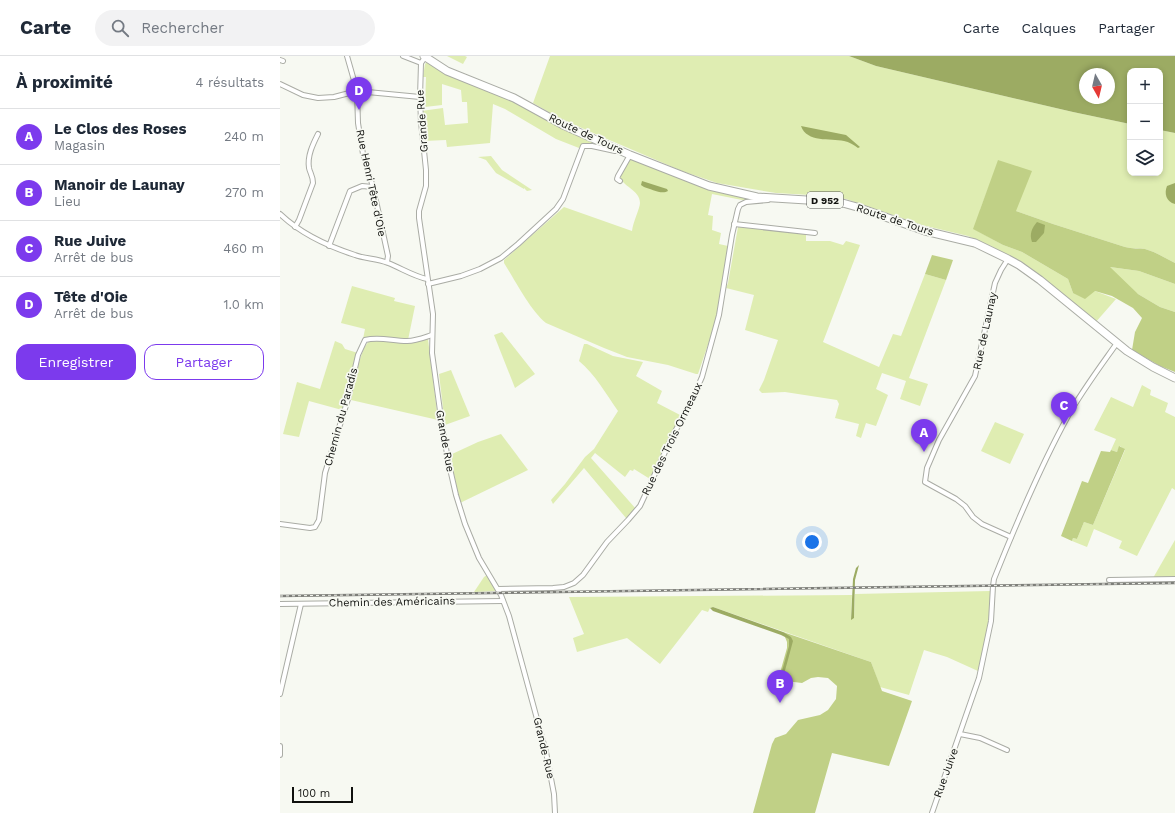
<!DOCTYPE html>
<html lang="fr">
<meta charset="utf-8">
<style>
:root{--surface:#fff;--page:#f2f2f3;--text:#1f2937;--muted:#747a83;--line:#e0e1e3;--accent:#7c3aed}
body{margin:0;font-family:"Work Sans",sans-serif;background:var(--page);color:var(--text)}
.controls{position:absolute;right:12px;top:12px;display:grid;overflow:hidden;border-radius:8px;box-shadow:0 2px 6px #0003}
.controls button{width:36px;height:36px;display:grid;place-items:center;padding:0;border:0;border-bottom:1px solid var(--line);background:var(--surface);color:var(--text);font:20px sans-serif}
.compass{position:absolute;left:799px;top:12px;width:36px;height:36px;border-radius:50%;background:var(--surface);box-shadow:0 2px 6px #0003;rotate:172deg}
.scale{position:absolute;left:12px;bottom:10px;width:61px;box-sizing:border-box;padding-left:4px;border:2px solid #10110e;border-top:0;font-size:11px;line-height:14px;white-space:nowrap;color:#10110e;-webkit-text-stroke:3px #f7f9f2;paint-order:stroke}
.you{position:absolute;left:532px;top:486px;width:14px;height:14px;margin:-10px;border:3px solid #fff;border-radius:50%;background:#1a73e8;box-shadow:0 0 0 6px #1a73e833}
.badge{display:grid;place-items:center;width:26px;height:26px;border-radius:50%;background:var(--accent);color:#fff;font-size:13px;font-weight:700}
.pin{position:absolute;translate:-50% -33px;filter:drop-shadow(0 1px 2px #0008)}
.pin::after{content:'';position:absolute;top:21px;width:14px;height:12px;background:inherit;clip-path:polygon(0 0,100% 0,50% 100%)}
.list{margin:0;padding:0;list-style:none}
h2{display:flex;justify-content:space-between;align-items:center;height:52px;margin:0;padding:0 16px;font-size:17px}
h2 small{font-size:13px;font-weight:400;color:var(--muted)}
.list li{display:grid;grid-template-columns:26px 1fr auto;gap:12px;align-items:center;box-sizing:border-box;height:56px;padding:0 16px;border-top:1px solid var(--line)}
.list b{display:block;font-size:15px;white-space:nowrap}
.list p{margin:0;font-size:13px;white-space:nowrap;color:var(--muted)}
.list em{font-size:13px;font-style:normal;color:var(--muted)}
.actions{display:flex;gap:8px;padding:12px 16px}
.actions a{flex:1;padding:9px 0;border:1px solid var(--accent);border-radius:12px;text-align:center;font-size:14px;color:var(--accent)}
.actions .main{background:var(--accent);color:#fff}
.icon{flex:none;width:22px;height:22px;fill:none;stroke:currentColor;stroke-width:2;stroke-linecap:round;stroke-linejoin:round}
.map{position:relative;flex:none;width:895px;height:757px;overflow:hidden}
header{display:flex;align-items:center;gap:24px;box-sizing:border-box;height:56px;padding:0 20px;background:var(--surface);border-bottom:1px solid var(--line)}
header strong{font-size:19px}
nav{display:flex;gap:22px;margin-inline-start:auto;font-size:14px}
.search{width:280px;height:36px;background:var(--page);display:flex;align-items:center;gap:10px;box-sizing:border-box;padding:0 14px;border-radius:22px;color:var(--muted);font-size:15px}
main{display:flex}
aside{flex:1;background:var(--surface)}
.map>svg:first-child{display:block}
</style>
<header>
<strong>Carte</strong>
<div class="search"><svg class="icon" aria-label="search" viewBox="0 0 24 24"><circle cx="10" cy="10" r="6"/><path d="M15 15l6 6"/></svg>Rechercher</div>
<nav><a>Carte</a><a>Calques</a><a>Partager</a></nav>
</header>
<main>
<aside>
<h2>À proximité<small>4 résultats</small></h2>
<ul class="list">
<li><span class="badge">A</span><div><b>Le Clos des Roses</b><p>Magasin</p></div><em>240 m</em></li>
<li><span class="badge">B</span><div><b>Manoir de Launay</b><p>Lieu</p></div><em>270 m</em></li>
<li><span class="badge">C</span><div><b>Rue Juive</b><p>Arrêt de bus</p></div><em>460 m</em></li>
<li><span class="badge">D</span><div><b>Tête d'Oie</b><p>Arrêt de bus</p></div><em>1.0 km</em></li>
</ul>
<div class="actions"><a class="main">Enregistrer</a><a>Partager</a></div>
</aside>
<div class="map">
<svg width="895" height="757" viewBox="0 0 895 757">
<rect width="100%" height="100%" fill="#f7f9f2"/>
<g fill="#dfedb2">
<polygon points="167,0 185,0 187,1 183,8"/>
<path d="M 270,0 L 569,0 L 596,10 L 793,56 L 850,68 L 850,117 L 880,117 L 880,74 L 895,77 L 895,207 C 885,202 876,196 865,193 C 859,192 852,193 845,191 L 773,168 L 736,155 L 719,104 L 700,154 L 830,211 L 859,215 L 895,228 L 895,256 L 880,251 L 858,238 L 694,173 L 723,189 L 742,196 L 788,223 L 793,237 L 815,235 L 836,243 L 815,267 L 764,223 L 713,191 L 688,180 L 642,169 L 566,143 L 547,140 L 496,137 L 437,127 L 402,115 L 320,80 L 279,62 L 253,47 Z"/>
<polygon points="147,6 227,41 330,93 307,88 302,88 299,92 276,83 225,53 213,48 210,87 167,91 166,84 144,85 141,55 163,52 165,69 188,67 187,46 182,46 181,34 162,28 162,49 145,51 146,21 143,21 145,8"/>
<polygon points="211,100 222,114 252,134 247,135 244,132 244,133 216,117 206,104 198,101"/>
<path d="M 351,103 C 392,120 434,137 478,144 L 462,144 L 432,138 L 428,159 L 433,160 L 432,174 L 441,177 L 439,188 L 448,190 L 436,265 L 418,318 L 416,318 L 388,309 L 347,301 L 324,292 L 266,267 C 250,254 235,224 224,207 L 224,204 L 284,151 L 352,175 C 353,166 360,152 360,147 C 360,133 341,131 340,119 L 346,107 Z"/>
<polygon points="458,171 526,178 526,185 550,185 563,189 566,185 580,189 543,286 599,311 613,278 621,280 645,218 666,224 629,322 648,328 640,350 620,343 626,325 602,317 596,333 608,339 596,370 586,367 581,382 576,380 579,368 555,362 559,348 557,344 505,336 482,337 479,334 484,324 498,284 465,274 474,239 446,232 448,227"/>
<polygon points="72,230 115,242 114,245 135,250 128,284 93,280 83,283 85,273 61,267"/>
<polygon points="222,276 255,318 235,332 214,279"/>
<path d="M 148,283 L 158,364 L 71,344 C 73,333 80,290 90,285 C 96,282 105,285 111,285 C 124,286 136,287 148,283 Z"/>
<polygon points="55,285 62,288 65,293 78,297 62,354 29,345 19,381 3,378 17,326 40,333"/>
<path d="M 304,288 L 307,288 L 333,300 L 363,306 L 356,320 L 382,335 L 377,347 L 402,360 L 370,423 L 354,413 L 353,415 L 350,414 L 345,421 L 315,397 L 311,402 L 356,453 L 346,462 L 304,412 L 273,448 L 271,444 L 285,428 L 305,401 L 314,393 L 338,355 C 326,338 315,318 299,305 Z"/>
<polygon points="171,314 190,360 165,369 159,318"/>
<polygon points="862,329 871,334 870,339 888,347 885,356 895,361 895,434 892,432 857,500 839,492 842,485 814,473 807,491 792,485 793,482 797,483 804,466 813,469 845,394 840,390 837,396 831,394 836,383 814,374 831,341 853,351"/>
<polygon points="715,366 744,378 730,408 701,395"/>
<polygon points="221,378 248,414 180,447 170,399 198,386"/>
<polygon points="895,484 895,522 873,522"/>
<polygon points="207,519 216,535 194,536 204,521"/>
<path d="M 710,535 C 711,563 704,589 698,615 L 667,601 L 644,594 L 629,639 L 600,631 L 591,606 L 433,551 L 430,552 L 428,556 L 422,554 L 380,608 L 347,582 L 297,596 L 293,582 L 304,578 L 289,541 L 572,539 L 571,562 L 574,562 L 575,538 Z"/>
</g>
<g fill="#c0d086">
<path d="M 718,104 L 752,115 L 736,155 L 773,168 L 845,191 C 852,193 859,192 865,193 C 876,196 885,202 895,207 L 895,228 L 859,215 L 830,211 L 858,238 L 880,251 L 895,256 L 895,316 L 880,310 L 852,294 L 855,276 L 862,262 L 853,252 L 832,240 L 815,235 L 805,243 L 793,237 L 788,223 L 742,196 L 723,189 L 693,173 Z"/>
<polygon points="652,199 673,204 666,224 645,218"/>
<polygon points="839,390 845,393 813,469 804,466 797,483 793,482 792,485 781,480 802,425 808,427 821,395 830,396 831,394 837,396"/>
<polygon points="503,576 591,606 602,635 632,645 609,710 552,697 535,757 473,757 492,688 495,682 506,678 518,664 540,659 548,654 556,643 557,630 548,622 538,621 531,622 522,627 498,624 507,592 507,586"/>
</g>
<g fill="#9cab63" fill-rule="evenodd">
<path d="M 569,0 L 895,0 L 895,77 L 880,74 L 880,15 L 850,15 L 850,68 L 793,56 L 596,10 ZM 805,18 L 829,18 L 829,42 L 805,42 Z"/>
<path d="M 521,70 L 566,79 L 580,91 L 578,92 C 574,89 569,86 564,85 C 550,82 527,87 521,70 Z"/>
<path d="M 362,125 L 387,133 L 388,135 C 382,139 371,133 364,131 L 361,129 Z"/>
<path d="M 895,127 L 895,148 C 886,146 884,137 887,130 Z"/>
<path d="M 757,166 L 765,169 L 764,177 L 756,186 L 752,186 C 749,178 752,172 757,166 Z"/>
<polygon points="579,509 575,524 574,562 571,564 573,523 576,512"/>
<polygon points="433,551 503,576 511,581 513,585 503,622 500,622 509,590 509,583 501,579 433,555 430,552"/>
</g>
<g fill="none" stroke-linecap="round" stroke-linejoin="round">
<defs>
<g id="minor">
<polyline points="67,0 77,35 78,67 83,98 93,131 108,200 107,206"/>
<polyline points="123,0 141,7"/>
<polyline points="146,0 141,7 140,41 141,66 146,114 146,130 139,155 139,162 153,258 152,297 161,362 168,404 176,439 185,468 199,502 221,539 229,560 266,696 274,738 275,757"/>
<polyline points="0,4 3,5"/>
<polyline points="0,28 23,39 38,42 54,41 77,35 140,41"/>
<polyline points="340,125 337,123 338,120 350,99"/>
<path d="M 0,158 C 21,178 47,190 75,199 C 85,203 97,202 108,207 C 121,212 133,220 147,223"/>
<polyline points="454,168 535,177"/>
<path d="M 15,171 L 19,164 L 33,127 C 33,120 30,117 29,112 C 27,100 33,88 38,78"/>
<polyline points="49,190 70,135 82,130 93,131"/>
<polyline points="728,203 721,214 715,227 695,320 659,384 647,412 645,426 676,443 685,450 693,461 702,468 731,481"/>
<polyline points="148,228 181,220 200,213 221,202 238,188 276,153 283,143 303,90 312,90 335,95"/>
<path d="M 0,468 L 30,472 L 35,471 L 39,464 L 45,417 L 68,343 L 78,299 L 85,284 C 99,280 112,285 127,285 C 136,285 143,282 152,279"/>
<polyline points="829,524 895,523"/>
<polyline points="218,533 273,532 284,531 294,527 303,519 327,486 348,464 360,450 392,381 411,346 422,321 439,259 452,179 458,153 460,149 466,146 488,144"/>
<polyline points="0,548 223,545"/>
<polyline points="0,638 21,548"/>
<polyline points="680,678 700,682 727,694"/>
<polyline points="0,690 0,699"/>
<path d="M 652,757 L 699,622 L 711,565 L 713,530 L 714,523 C 736,468 759,413 788,360 C 802,335 820,311 837,287"/>
</g>
<polyline id="primary" points="144,0 167,15 234,42 285,70 350,99 429,130 477,141 559,146 577,151 645,175 695,187 728,203 739,209 760,224 847,295 873,311 895,322"/>
</defs>
<use href="#minor" stroke="#aaaca5" stroke-width="6"/>
<use href="#primary" stroke="#aaaca5" stroke-width="9"/>
<use href="#minor" stroke="#fff" stroke-width="4"/>
<use href="#primary" stroke="#fff" stroke-width="7"/>
<defs>
<polyline id="rail" points="0,540 895,527"/>
</defs>
<use href="#rail" stroke="#7d7e79" stroke-width="2.5"/>
<use href="#rail" stroke="#f7f9f2" stroke-width="1" stroke-dasharray="3" stroke-linecap="butt"/>
</g>
<g text-anchor="middle" dominant-baseline="central" stroke-width="3.5" stroke-linejoin="round" paint-order="stroke">
<rect fill="#f7f9f2" stroke="#555752" stroke-width="1" x="527" y="136" width="36" height="16" rx="3"/>
<g font-size="10" font-weight="bold" fill="#10110e">
<text x="545" y="144">D 952</text>
</g>
<g font-size="11" fill="#10110e" stroke="#f7f9f2">
<text transform="translate(142 65) rotate(-94)">Grande Rue</text>
<text transform="translate(306 78) rotate(25)">Route de Tours</text>
<text transform="translate(91 127) rotate(78)">Rue Henri Tête d'Oie</text>
<text transform="translate(615 164) rotate(18)">Route de Tours</text>
<text transform="translate(705 275) rotate(-78)">Rue de Launay</text>
<text transform="translate(61 361) rotate(-75)">Chemin du Paradis</text>
<text transform="translate(392 383) rotate(-64)">Rue des Trois Ormeaux</text>
<text transform="translate(165 385) rotate(80)">Grande Rue</text>
<text transform="translate(112 546) rotate(-1)">Chemin des Américains</text>
<text transform="translate(264 692) rotate(77)">Grande Rue</text>
<text transform="translate(666 717) rotate(-70)">Rue Juive</text>
</g>
</g>
</svg>
<div class="controls">
<button>+</button>
<button>−</button>
<button><svg class="icon" aria-label="layers" viewBox="0 0 24 24"><path d="M12 4l9 5-9 5-9-5zM3 14l9 5 9-5"/></svg></button>
</div>
<svg class="compass" viewBox="-18 -18 36 36"><path d="M0-13l5 13h-10z" fill="#e53935"/><path d="M0 13l5-13h-10z" fill="#747a83"/></svg>
<div class="scale">100 m</div>
<div class="you"></div>
<div class="pin badge" style="left:644px;top:396px">A</div>
<div class="pin badge" style="left:500px;top:647px">B</div>
<div class="pin badge" style="left:784px;top:369px">C</div>
<div class="pin badge" style="left:79px;top:54px">D</div>
</div>
</main>
